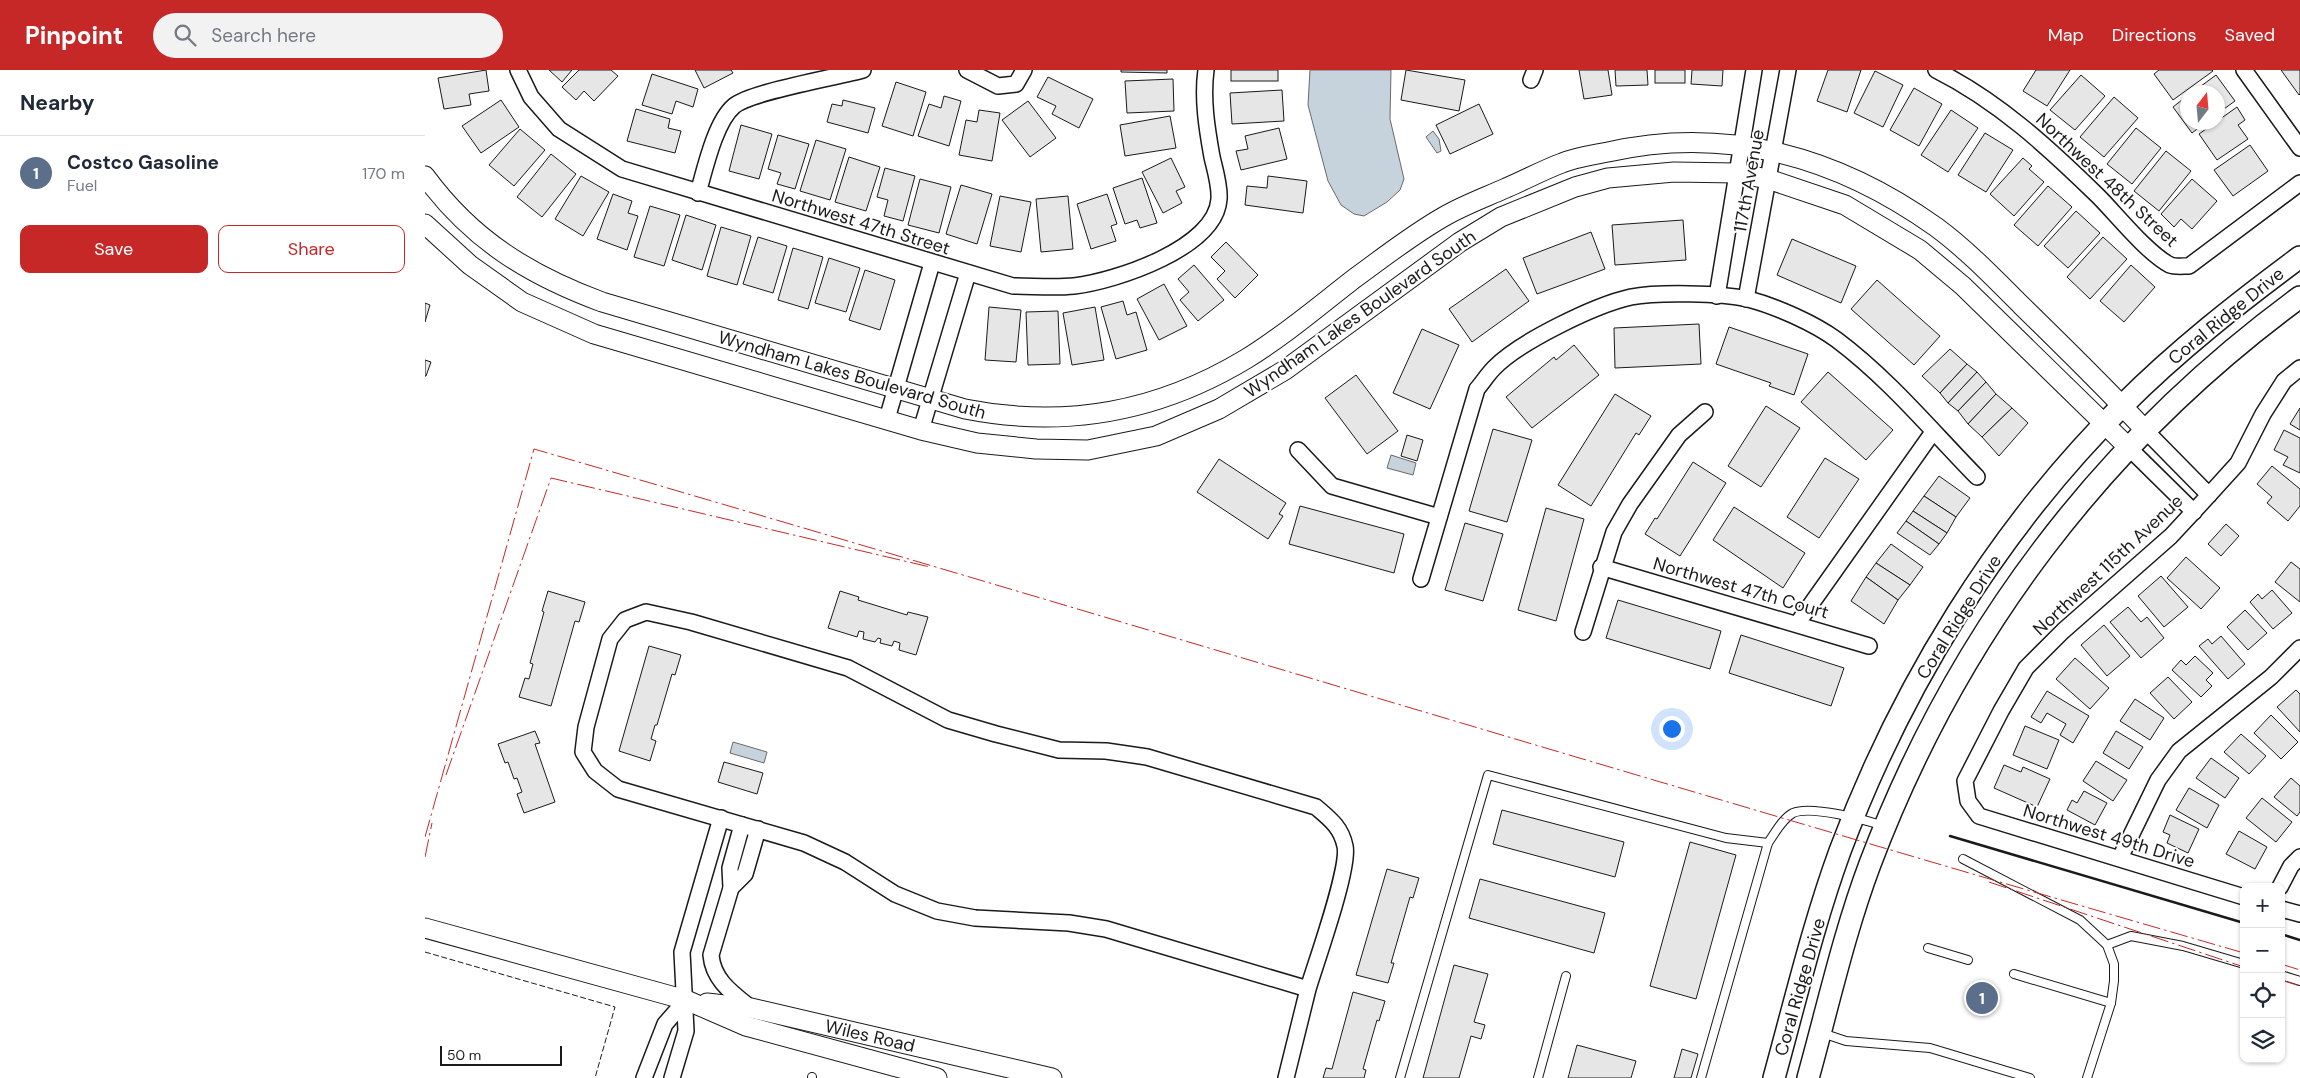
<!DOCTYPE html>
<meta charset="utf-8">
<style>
:root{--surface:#fff;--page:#f2f2f3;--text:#1f2937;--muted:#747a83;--line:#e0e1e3;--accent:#c62828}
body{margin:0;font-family:"DM Sans",sans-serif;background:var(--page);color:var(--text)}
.controls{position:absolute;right:15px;bottom:15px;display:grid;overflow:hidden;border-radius:10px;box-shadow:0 1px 4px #0004}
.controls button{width:45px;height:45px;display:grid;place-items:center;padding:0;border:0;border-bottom:1px solid var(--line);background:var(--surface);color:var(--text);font:25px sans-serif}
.compass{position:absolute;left:1755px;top:15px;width:45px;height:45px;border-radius:50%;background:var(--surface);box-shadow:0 1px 4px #0004;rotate:16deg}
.scale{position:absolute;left:15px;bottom:12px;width:122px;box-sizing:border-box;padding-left:5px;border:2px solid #1a1a1a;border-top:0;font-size:14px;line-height:18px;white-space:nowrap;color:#1a1a1a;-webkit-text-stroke:4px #fff;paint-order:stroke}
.you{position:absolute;left:1246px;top:658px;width:18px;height:18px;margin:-12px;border:4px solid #fff;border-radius:50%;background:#1a73e8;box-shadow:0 0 0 8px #1a73e833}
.badge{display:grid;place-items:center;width:32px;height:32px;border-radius:50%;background:var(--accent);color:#fff;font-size:16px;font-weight:700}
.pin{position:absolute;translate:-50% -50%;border:2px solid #fff;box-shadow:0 1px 5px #0006}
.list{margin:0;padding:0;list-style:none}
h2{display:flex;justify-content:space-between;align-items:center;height:65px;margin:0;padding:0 20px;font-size:21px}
h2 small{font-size:16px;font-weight:400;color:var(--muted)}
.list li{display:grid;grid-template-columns:32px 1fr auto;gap:15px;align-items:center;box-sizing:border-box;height:75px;padding:0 20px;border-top:1px solid var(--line)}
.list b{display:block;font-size:19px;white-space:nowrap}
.list p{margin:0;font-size:16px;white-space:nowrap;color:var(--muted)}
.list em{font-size:16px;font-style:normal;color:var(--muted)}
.actions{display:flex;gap:10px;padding:15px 20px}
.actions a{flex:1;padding:11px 0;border:1px solid var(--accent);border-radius:10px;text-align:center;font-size:18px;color:var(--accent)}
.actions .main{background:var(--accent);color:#fff}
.icon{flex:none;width:28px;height:28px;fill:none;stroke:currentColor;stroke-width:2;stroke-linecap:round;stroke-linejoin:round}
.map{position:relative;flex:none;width:1875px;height:1008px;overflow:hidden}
header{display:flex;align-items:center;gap:30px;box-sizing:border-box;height:70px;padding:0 25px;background:var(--accent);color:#fff}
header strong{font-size:24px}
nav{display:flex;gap:28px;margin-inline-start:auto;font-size:18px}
.search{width:350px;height:45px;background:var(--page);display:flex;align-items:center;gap:12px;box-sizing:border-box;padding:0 18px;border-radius:28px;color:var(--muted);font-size:19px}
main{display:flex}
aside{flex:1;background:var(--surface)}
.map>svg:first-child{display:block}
</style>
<header>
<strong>Pinpoint</strong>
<div class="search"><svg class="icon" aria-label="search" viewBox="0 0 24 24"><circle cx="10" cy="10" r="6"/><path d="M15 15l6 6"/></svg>Search here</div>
<nav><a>Map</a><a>Directions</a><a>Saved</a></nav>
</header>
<main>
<aside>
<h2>Nearby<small></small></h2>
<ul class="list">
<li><span class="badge" style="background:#5c6f8a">1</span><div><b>Costco Gasoline</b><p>Fuel</p></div><em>170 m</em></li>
</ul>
<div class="actions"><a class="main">Save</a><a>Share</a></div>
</aside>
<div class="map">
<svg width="1875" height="1008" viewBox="0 0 1875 1008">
<rect width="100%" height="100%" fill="#fff"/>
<g fill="#c6d2dc" stroke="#6a6a6a">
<polygon points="885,0 966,0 965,49 979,109 975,120 962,132 939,146 929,144 916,135 903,111 883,35"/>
<polygon points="1008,61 1014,69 1016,81 1012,83 1001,67"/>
<polygon points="966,385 991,393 988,405 962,398"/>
<polygon points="308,672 342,682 339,693 305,683"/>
</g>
<g fill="#e6e6e6" stroke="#1a1a1a">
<polygon points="61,0 64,21 44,24 46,35 19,39 13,8"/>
<polygon points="124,0 147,0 137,12"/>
<polygon points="154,0 186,0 193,6 169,31 159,21 151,30 137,17"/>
<polygon points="270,0 306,0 308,3 279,18"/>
<polygon points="696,0 742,0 742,3 696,2"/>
<rect x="806" y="0" width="47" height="11"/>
<polygon points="981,0 1040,10 1034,41 976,30"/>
<polygon points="1154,0 1183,0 1187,25 1159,29"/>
<polygon points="1190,0 1222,0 1223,15 1191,16"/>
<rect x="1230" y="0" width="30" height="13"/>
<polygon points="1267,0 1298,0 1297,16 1266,14"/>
<polygon points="1403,0 1436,0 1422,42 1392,31"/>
<polygon points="1611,0 1645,0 1622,36 1598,21"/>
<polygon points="1734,0 1787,0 1788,1 1748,30 1729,4"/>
<polygon points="1856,0 1875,0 1875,24 1874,25"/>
<polygon points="1450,1 1478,15 1458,57 1429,43"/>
<polygon points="227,4 273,19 268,37 251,31 247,44 217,35"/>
<polygon points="1656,5 1680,26 1650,60 1625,40"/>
<polygon points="1791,5 1810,31 1792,44 1792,22 1768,22"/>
<polygon points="623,7 668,29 654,58 627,44 631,36 612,27"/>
<polygon points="748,9 749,41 702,43 700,11"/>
<polygon points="471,12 501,22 488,66 457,56"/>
<polygon points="1489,18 1517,34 1494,76 1465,60"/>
<polygon points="857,20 859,51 807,54 805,23"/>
<polygon points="519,26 536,31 524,76 493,66 504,34 516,38"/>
<polygon points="1762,26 1762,52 1781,52 1767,63 1748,37"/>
<polygon points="1689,27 1713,48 1679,87 1655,67"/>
<polygon points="76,30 94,57 56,83 37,56"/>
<polygon points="418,30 450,38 443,63 402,52 407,34 417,36"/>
<polygon points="603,31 631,68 605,87 577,50"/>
<polygon points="1054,34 1068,64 1025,84 1011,55"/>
<polygon points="1812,37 1820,50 1813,55 1823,69 1792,90 1774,64"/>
<polygon points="211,39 245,49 243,58 256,61 250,83 202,71"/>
<polygon points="554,40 575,43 567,91 534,85 541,50 552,52"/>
<polygon points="1526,40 1553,58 1523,102 1496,85"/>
<polygon points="745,46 751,78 700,86 695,55"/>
<polygon points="316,55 347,64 334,109 304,101"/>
<polygon points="854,58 862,89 816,100 811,81 823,79 820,66"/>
<polygon points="1711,58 1736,78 1707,114 1682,94"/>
<polygon points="95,59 120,80 89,116 64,95"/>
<polygon points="1560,63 1588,80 1561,122 1533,105"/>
<polygon points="353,65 384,74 370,119 352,114 356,103 343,99"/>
<polygon points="391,70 421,79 405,130 375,121"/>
<polygon points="1825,75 1843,101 1808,126 1789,100"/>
<polygon points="1741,81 1766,101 1734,141 1709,121"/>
<polygon points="126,84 151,104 117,147 92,127"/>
<polygon points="424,87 455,97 441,141 410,132"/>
<polygon points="746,88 760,117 751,121 757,133 738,143 717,102"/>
<polygon points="1598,88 1607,96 1604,99 1619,112 1589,146 1565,124"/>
<polygon points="460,98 490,106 478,151 459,146 463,130 452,127"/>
<polygon points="156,106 184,122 158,166 130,149"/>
<polygon points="843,106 882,111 878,143 820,135 822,116 842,118"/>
<polygon points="717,108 732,153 715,158 712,150 700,154 688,118"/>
<polygon points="495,109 526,117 514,163 483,155"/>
<polygon points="1767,109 1792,131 1767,159 1756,149 1749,157 1736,144"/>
<polygon points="536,115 567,124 552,174 521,164"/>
<polygon points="1623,116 1647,137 1613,176 1589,155"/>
<polygon points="188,124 207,131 203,143 213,146 202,180 172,169"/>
<polygon points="682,124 692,154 686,156 691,171 666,179 652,134"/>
<polygon points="575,126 606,132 596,182 565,176"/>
<polygon points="643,126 648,179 616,182 611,129"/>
<polygon points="225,136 255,145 239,196 209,187"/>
<polygon points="1651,141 1675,163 1643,198 1619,176"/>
<polygon points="261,145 291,155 277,200 247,190"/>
<polygon points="1258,150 1261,190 1190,195 1187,155"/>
<polygon points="296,157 326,166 312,215 282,206"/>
<polygon points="1166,162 1180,199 1112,224 1098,188"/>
<polygon points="333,167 362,176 348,223 318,214"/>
<polygon points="1678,167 1702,189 1665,229 1642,207"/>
<polygon points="1367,169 1431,196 1416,233 1352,205"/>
<polygon points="801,172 833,205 810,228 792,209 800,201 786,187"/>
<polygon points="368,178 398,187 383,239 353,230"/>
<polygon points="404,188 435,198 421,242 390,233"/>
<polygon points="769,195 799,230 773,251 755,230 764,222 753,209"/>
<polygon points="1706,195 1730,217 1699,252 1675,231"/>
<polygon points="1081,199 1104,231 1047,272 1024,239"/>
<polygon points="440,200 470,210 455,260 424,250"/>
<polygon points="1452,210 1515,266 1489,295 1426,239"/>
<polygon points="739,214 762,256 734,270 712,229"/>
<polygon points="698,231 702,245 711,242 722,280 691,289 676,237"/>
<polygon points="0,233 5,235 0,252"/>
<polygon points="564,237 596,240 591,292 560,290"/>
<polygon points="670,237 679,290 647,295 638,243"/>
<polygon points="633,241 635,294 603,295 601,242"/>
<polygon points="1274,254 1276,294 1190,298 1189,258"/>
<polygon points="1304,257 1383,284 1369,325 1344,316 1346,313 1291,294"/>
<polygon points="997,259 1034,275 1005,339 968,323"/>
<polygon points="1149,275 1174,305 1107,358 1081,327 1129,287 1131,290"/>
<polygon points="1525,279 1542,294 1515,323 1497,306"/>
<polygon points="0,290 6,292 1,306 0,306"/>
<polygon points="1542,294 1552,302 1523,333 1515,323"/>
<polygon points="1403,302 1468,360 1441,390 1376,332"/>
<polygon points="1552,302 1561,312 1533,341 1523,333"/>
<polygon points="931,305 973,361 942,384 900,328"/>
<polygon points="1561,312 1571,324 1543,354 1533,341"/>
<polygon points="1190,324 1226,346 1214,365 1211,363 1166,436 1133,415"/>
<polygon points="1571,324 1587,338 1557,367 1543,354"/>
<polygon points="1341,336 1375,358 1336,417 1303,396"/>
<polygon points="1587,338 1603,353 1574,386 1557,367"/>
<polygon points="1875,338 1875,360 1865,354"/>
<polygon points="1068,359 1107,370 1082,452 1044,441"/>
<polygon points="1859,360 1875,368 1875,403 1858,395 1863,387 1849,380"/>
<polygon points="982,365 998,370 992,391 976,386"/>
<polygon points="1400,388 1434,409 1394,468 1362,447"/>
<polygon points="794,389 861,433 854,444 858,446 843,469 772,422"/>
<polygon points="1268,392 1301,413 1255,486 1220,464 1230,448 1232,449"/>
<polygon points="1847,396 1875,419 1875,436 1863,451 1842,433 1847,427 1832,414"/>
<polygon points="1514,406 1545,428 1531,447 1499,426"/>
<polygon points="1499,426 1531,447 1522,463 1488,441"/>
<polygon points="875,436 979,464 969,503 864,474"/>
<polygon points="1309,437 1380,483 1358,518 1288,470"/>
<polygon points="1121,438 1159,449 1131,551 1093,540"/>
<polygon points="1488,441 1522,463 1514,474 1481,451"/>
<polygon points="1481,451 1514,474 1505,485 1472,463"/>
<polygon points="1040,453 1078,464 1058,531 1020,520"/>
<polygon points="1801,454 1814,466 1796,486 1783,474"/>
<polygon points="1466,474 1498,497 1485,515 1451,493"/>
<polygon points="1761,487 1795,518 1776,539 1742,508"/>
<polygon points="1866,492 1875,499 1875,532 1850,512"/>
<polygon points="1451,493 1485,515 1473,530 1441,507"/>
<polygon points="1736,506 1763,537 1739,557 1713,526"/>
<polygon points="1441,507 1473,530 1459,554 1426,531"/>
<polygon points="1847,520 1867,543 1848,559 1825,532 1833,524 1837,529"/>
<polygon points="123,521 160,532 154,552 150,551 126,636 94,627 100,608 104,609 108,594 105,593 119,542 117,541"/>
<polygon points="415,521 434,527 433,530 482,545 483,542 503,547 491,585 474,580 475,573 469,571 467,576 455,573 456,569 453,568 450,572 438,569 439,562 434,561 432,567 403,558"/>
<polygon points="1193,530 1296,561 1285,599 1181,568"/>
<polygon points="1703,537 1716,552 1722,547 1739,568 1716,588 1685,552"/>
<polygon points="1820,540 1842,563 1823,580 1802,557"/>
<polygon points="1679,555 1705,586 1682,606 1656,575"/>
<polygon points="1316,565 1419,598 1406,636 1304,603"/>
<polygon points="1796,566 1820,594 1803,609 1774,576 1783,569 1787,574"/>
<polygon points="224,576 256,585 250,605 247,604 232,655 230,655 226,669 231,671 225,691 194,681"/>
<polygon points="1770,586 1788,603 1781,610 1787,616 1776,627 1747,600 1756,590 1761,595"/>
<polygon points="1650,588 1684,618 1665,639 1631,609"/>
<polygon points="1743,607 1767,632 1749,649 1725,623"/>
<polygon points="1871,620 1875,624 1875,662 1852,637"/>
<polygon points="1622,621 1664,646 1648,673 1635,665 1641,654 1622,643 1616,653 1606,647"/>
<polygon points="1710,629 1739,648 1725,670 1695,651"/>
<polygon points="1846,645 1873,672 1856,689 1829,663"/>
<polygon points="1600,656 1634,670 1622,699 1588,685"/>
<polygon points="110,661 115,673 110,674 130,732 99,743 92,724 97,722 92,708 89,709 83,692 80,693 73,674"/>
<polygon points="1691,661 1718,677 1704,699 1678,683"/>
<polygon points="1816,664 1841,686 1824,704 1799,682"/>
<polygon points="1786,688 1814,708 1800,728 1771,708"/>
<polygon points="1671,691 1702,710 1688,731 1658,711"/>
<polygon points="299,692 338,703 332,724 293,712"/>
<polygon points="1579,695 1596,702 1598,697 1625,709 1612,737 1569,718"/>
<polygon points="1866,708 1875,716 1875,742 1872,746 1849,727"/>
<polygon points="1764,718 1794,735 1782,758 1751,740"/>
<polygon points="1659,721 1682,733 1670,755 1642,740 1647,730 1652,733"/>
<polygon points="1837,728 1867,752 1851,772 1821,748"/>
<polygon points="1077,740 1199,772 1190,807 1068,774"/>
<polygon points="1745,745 1774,759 1763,783 1742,773 1745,765 1738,762"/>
<polygon points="1814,761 1842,777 1830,799 1801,784"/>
<polygon points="1265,772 1311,785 1271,929 1225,916"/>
<polygon points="962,799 994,808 988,828 985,827 966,893 969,893 963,913 931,905"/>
<polygon points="1055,809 1180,843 1169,883 1044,848"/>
<polygon points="1029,895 1063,904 1049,952 1060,955 1056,969 1046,966 1034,1008 998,1008"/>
<polygon points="928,922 960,931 954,951 952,950 938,999 941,1000 939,1008 898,1008 901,998 907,999"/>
<polygon points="1152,975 1211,991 1206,1008 1143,1008"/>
<polygon points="1257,979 1273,984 1266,1008 1249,1008"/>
</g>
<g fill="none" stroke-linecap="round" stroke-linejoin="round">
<defs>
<g id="service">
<polyline points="1538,789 1655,850 1682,875 1689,894 1689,911 1686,933 1662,1008"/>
<polyline points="1682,875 1706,866 1758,876 1819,894"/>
<polyline points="1503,878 1543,890"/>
<polyline points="1589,904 1686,933"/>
<polyline points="1856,905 1875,911"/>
<polyline points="1397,963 1421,971 1505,978 1605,1008"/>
<polyline points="387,1008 387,1007"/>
<polyline points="975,1008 1063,705 1301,768 1343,773"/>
<polyline points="1113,1008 1141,906"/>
<path d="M 1276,1008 L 1343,773 C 1350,763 1357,749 1368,743 C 1386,735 1441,750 1460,756"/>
</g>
<g id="minor">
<path d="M 93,0 L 106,27 L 134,59 L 197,99 L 588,216 C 608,216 629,218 649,216 C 691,211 791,178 794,129 C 795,116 790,100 787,87 C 782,59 777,29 781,0"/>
<polyline points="542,0 573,16 591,14 599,0"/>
<path d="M 1511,0 C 1573,31 1624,78 1673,126 C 1692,145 1722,183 1745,195 C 1750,197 1758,196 1764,196 L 1875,113"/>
<polyline points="1819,0 1875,78"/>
<polyline points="1106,10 1110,0"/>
<path d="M 273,123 C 280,99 290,52 309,36 C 325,22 412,7 438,0"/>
<polyline points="1292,226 1329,0"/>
<polyline points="1321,229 1363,0"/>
<polyline points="462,349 507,193"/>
<polyline points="496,360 543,203"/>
<polyline points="1720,360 1784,425"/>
<polyline points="1703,377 1769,442"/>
<polyline points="873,380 907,416 1014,447"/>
<polyline points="1176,497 1444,576"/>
<path d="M 996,509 L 1052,319 C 1058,312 1063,304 1069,298 C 1094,272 1170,235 1206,227 C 1232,222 1296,223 1323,229 C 1350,236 1389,253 1412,270 C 1464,309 1506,360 1552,407"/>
<polyline points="1372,554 1508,362"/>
<polyline points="1158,562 1189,462 1205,434 1254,365 1280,342"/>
<path d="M 317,755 L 305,798 L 306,818 L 286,885 C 288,910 307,923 326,938"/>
<polyline points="1695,788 1733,710 1754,681 1846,607 1875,578"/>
<polyline points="1855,817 1866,796 1875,787"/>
<polyline points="306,818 320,804 333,759"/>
<polyline points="1819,827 1554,746 1543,731 1540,711 1576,641 1601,598 1638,561 1746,466 1784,425 1813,393 1838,344 1859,311 1875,298"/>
<polyline points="1856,839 1875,844"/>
<polyline points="219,1008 240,954 261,930"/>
<polyline points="247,1008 261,961 257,882 296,748"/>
<path d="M 861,1008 L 883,919 L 681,859 L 644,853 L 550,848 L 512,841 L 470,824 L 420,792 L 379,773 L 193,719 L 170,701 L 158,682 L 161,657 L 185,569 L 200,550 L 221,542 L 266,552 L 423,598 L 523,650 L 571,664 L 634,680 L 681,681 L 722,687 L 891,737 C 905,749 916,757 920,776 C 925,798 891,892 883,919"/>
</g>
<g id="tertiary">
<path d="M 0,106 C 47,170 104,205 177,232 L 540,339 C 641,359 733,342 821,289 C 859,266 895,235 930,208 C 959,187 988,164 1020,146 C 1039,135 1061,127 1081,118 C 1100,110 1118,100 1137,93 C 1152,87 1168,85 1183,82 C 1302,55 1413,87 1511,157 C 1541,179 1569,208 1596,235 C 1638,276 1680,317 1720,360"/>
<polyline points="0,154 45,195 97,232 169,264 496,360 552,373 611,379 663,380 731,366 794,339 860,300 1035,172 1076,147 1150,117 1183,108 1249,102 1311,103 1343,109 1420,135 1495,180 1538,216 1703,377"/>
<polyline points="0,858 261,930 321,956 512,1008"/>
<polyline points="282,933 326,938 627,1008"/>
</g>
<g id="secondary">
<path d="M 1349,1008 C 1370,932 1388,855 1415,781 C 1476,617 1573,459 1698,335 C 1753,280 1813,233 1875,187"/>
<path d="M 1383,1008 C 1403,936 1419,863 1445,794 C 1532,564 1677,372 1875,227"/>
</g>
</defs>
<use href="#service" stroke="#1a1a1a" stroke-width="10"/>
<use href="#minor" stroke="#1a1a1a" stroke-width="18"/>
<use href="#tertiary" stroke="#1a1a1a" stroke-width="21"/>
<use href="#secondary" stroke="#1a1a1a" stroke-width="24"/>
<use href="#service" stroke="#fff" stroke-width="8"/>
<use href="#minor" stroke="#fff" stroke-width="15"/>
<use href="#tertiary" stroke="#fff" stroke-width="19"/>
<use href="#secondary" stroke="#fff" stroke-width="21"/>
<polyline stroke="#1a1a1a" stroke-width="1" stroke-dasharray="6 2.5" stroke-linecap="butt" points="0,882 190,937 170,1008"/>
<g stroke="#1a1a1a" stroke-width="2.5">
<polyline points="1525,766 1819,853"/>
<polyline points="1856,864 1875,870"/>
</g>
<g stroke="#c62828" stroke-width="1" stroke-dasharray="18 4 2.5 4" stroke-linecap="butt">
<polyline points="21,705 126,408 505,497"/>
<path d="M 0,767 L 109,379 C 679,545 1248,718 1819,883"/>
<polyline points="0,787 7,753"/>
<polyline points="1564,812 1819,897"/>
<polyline points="1856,894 1875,900"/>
<polyline points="1856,910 1875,916"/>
</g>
</g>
<g text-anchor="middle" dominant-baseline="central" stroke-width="4" stroke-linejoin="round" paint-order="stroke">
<g font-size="18" fill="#1a1a1a" stroke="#fff">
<text transform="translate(1682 110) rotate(43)">Northwest 48th Street</text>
<text transform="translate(1324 111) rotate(-80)">117th Avenue</text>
<text transform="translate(436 152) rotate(17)">Northwest 47th Street</text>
<text transform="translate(935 244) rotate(-35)">Wyndham Lakes Boulevard South</text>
<text transform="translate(1801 246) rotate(-39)">Coral Ridge Drive</text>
<text transform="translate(427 305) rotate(16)">Wyndham Lakes Boulevard South</text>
<text transform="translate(1683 495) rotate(-43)">Northwest 115th Avenue</text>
<text transform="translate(1316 518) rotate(16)">Northwest 47th Court</text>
<text transform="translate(1534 547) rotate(-58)">Coral Ridge Drive</text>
<text transform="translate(1684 766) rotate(17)">Northwest 49th Drive</text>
<text transform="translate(1375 917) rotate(-74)">Coral Ridge Drive</text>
<text transform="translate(445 966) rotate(13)">Wiles Road</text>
</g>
</g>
</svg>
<div class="controls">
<button>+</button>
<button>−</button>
<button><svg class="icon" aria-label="locate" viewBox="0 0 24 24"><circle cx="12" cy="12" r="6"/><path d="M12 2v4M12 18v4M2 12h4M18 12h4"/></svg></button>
<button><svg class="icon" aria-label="layers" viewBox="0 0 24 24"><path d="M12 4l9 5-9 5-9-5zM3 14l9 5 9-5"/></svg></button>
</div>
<svg class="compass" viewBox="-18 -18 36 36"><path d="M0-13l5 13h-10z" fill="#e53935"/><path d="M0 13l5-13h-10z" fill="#747a83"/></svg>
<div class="scale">50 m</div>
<div class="you"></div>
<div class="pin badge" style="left:1557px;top:928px;background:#5c6f8a">1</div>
</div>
</main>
